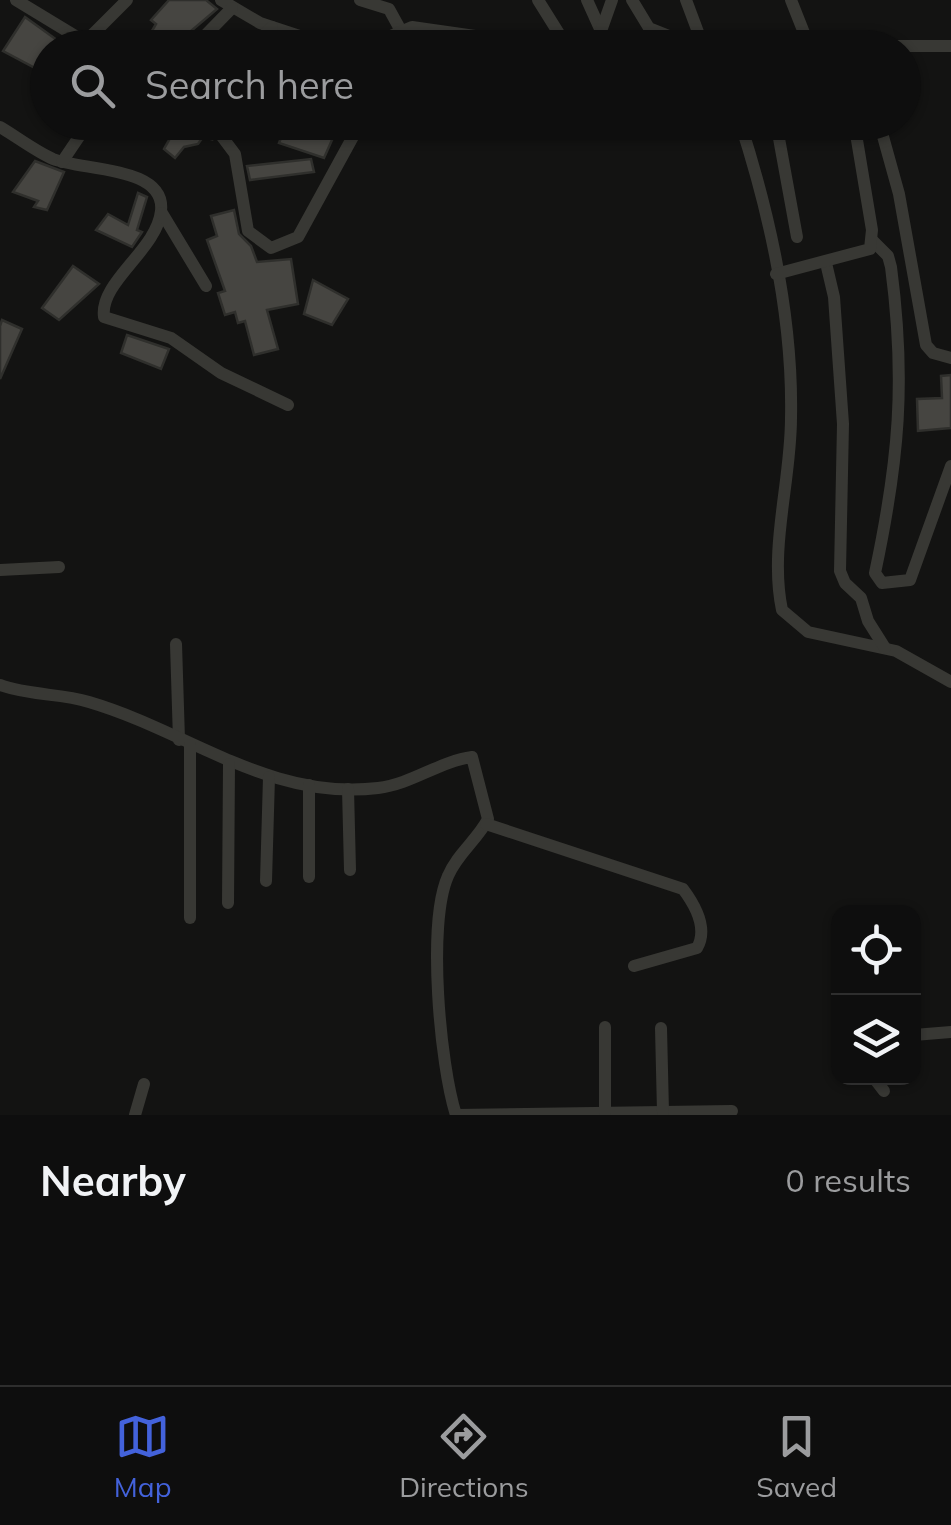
<!DOCTYPE html>
<style>
:root{--surface:#0e0e0e;--page:#171717;--text:#f1f3f6;--muted:#9b9c9e;--line:#2e2e2e;--accent:#4362db}
body{margin:0;font-family:Mulish,sans-serif;background:var(--page);color:var(--text)}
.controls{position:absolute;right:30px;bottom:30px;display:grid;overflow:hidden;border-radius:20px;box-shadow:0 2px 8px #0004}
.controls button{width:90px;height:90px;display:grid;place-items:center;padding:0;border:0;border-bottom:2px solid var(--line);background:var(--surface);color:var(--text);font:50px sans-serif}
.list{margin:0;padding:0;list-style:none}
h2{display:flex;justify-content:space-between;align-items:center;height:130px;margin:0;padding:0 40px;font-size:42px}
h2 small{font-size:32px;font-weight:400;color:var(--muted)}
.icon{flex:none;width:55px;height:55px;fill:none;stroke:currentColor;stroke-width:2;stroke-linecap:round;stroke-linejoin:round}
.map{position:relative;flex:none;width:951px;height:1115px;overflow:hidden}
.search{position:absolute;background:var(--surface);box-shadow:0 2px 8px #0004;left:30px;right:30px;top:30px;height:110px;display:flex;align-items:center;gap:25px;box-sizing:border-box;padding:0 35px;border-radius:55px;color:var(--muted);font-size:38px}
.sheet{height:270px;background:var(--surface)}
nav{display:flex;justify-content:space-around;align-items:center;box-sizing:border-box;height:140px;border-top:2px solid var(--line);background:var(--surface);font-size:28px;color:var(--muted)}
nav a{display:grid;justify-items:center;gap:5px}
nav .on{color:var(--accent)}
.map>svg:first-child{display:block}
</style>
<div class="map">
<svg width="951" height="1115" viewBox="0 0 951 1115">
<rect width="100%" height="100%" fill="#131312"/>
<g fill="#464541" stroke="#2f2f2c" stroke-width="2.5">
<polygon points="169,0 206,0 217,9 171,48 142,48 156,24 151,20"/>
<polygon points="25,17 68,48 48,48 48,62 43,60 37,69 3,51"/>
<polygon points="156,122 201,122 211,139 203,137 198,144 184,147 175,158 164,149 174,131"/>
<polygon points="287,122 340,122 324,158 279,143"/>
<polygon points="311,159 314,172 250,180 247,166"/>
<polygon points="35,161 64,172 47,210 34,207 38,201 13,192"/>
<polygon points="138,193 147,197 137,230 142,232 132,247 96,230 108,214 128,225"/>
<polygon points="234,210 239,234 251,246 257,262 291,259 298,304 267,310 278,349 254,355 245,321 238,323 235,312 225,315 218,293 225,291 207,240 217,236 211,216"/>
<polygon points="73,266 99,284 59,320 42,308"/>
<polygon points="313,280 348,299 332,325 304,314"/>
<polygon points="2,320 22,329 0,379 0,326"/>
<polygon points="127,335 169,349 161,369 121,353"/>
<polygon points="951,375 951,428 918,431 917,399 942,398 941,376"/>
</g>
<g fill="none" stroke-linecap="round" stroke-linejoin="round">
<g stroke="#383834" stroke-width="12">
<polyline points="16,0 95,48"/>
<polyline points="221,0 260,23 336,48"/>
<polyline points="360,0 389,9 400,29"/>
<polyline points="538,0 568,48"/>
<polyline points="587,0 601,31"/>
<polyline points="632,0 649,28 699,48"/>
<polyline points="686,0 704,48"/>
<polyline points="791,0 810,48"/>
<polyline points="85,42 127,0"/>
<polyline points="810,46 951,46"/>
<polyline points="193,48 232,8"/>
<polyline points="252,48 272,27"/>
<polyline points="362,48 412,27 496,39"/>
<polyline points="607,48 601,31 612,0"/>
<polyline points="211,122 235,154 248,231 271,248 298,237 361,122"/>
<path d="M 740,122 C 770,215 793,320 791,418 C 791,481 769,548 782,610 L 808,632 L 896,651 L 951,682"/>
<polyline points="776,122 797,237"/>
<polyline points="879,122 899,194 926,345 933,353 951,358"/>
<path d="M 0,127 C 17,137 35,151 53,159 C 83,171 166,166 161,211 C 157,250 99,282 104,317 L 171,338 L 221,373 L 288,405"/>
<polyline points="62,162 89,122"/>
<polyline points="162,213 206,286"/>
<path d="M 873,241 L 888,256 L 891,267 C 906,381 899,460 875,573 L 882,583 L 910,580 L 951,466"/>
<polyline points="826,263 834,297 843,424 840,571 845,583 861,598 868,621 885,648"/>
<polyline points="776,274 870,249 872,230 854,122"/>
<polyline points="0,570 59,567"/>
<polyline points="176,644 179,740"/>
<path d="M 0,685 C 30,696 60,693 89,702 C 188,731 270,801 378,788 C 412,784 440,761 472,757 L 488,819 C 478,839 457,854 448,876 C 427,923 440,1065 456,1115 L 732,1111"/>
<polyline points="190,745 190,918"/>
<polyline points="309,785 309,877"/>
<polyline points="348,789 350,870"/>
<path d="M 486,824 L 683,889 C 695,905 708,929 697,948 L 634,966"/>
<polyline points="266,881 269,777"/>
<polyline points="228,903 229,764"/>
<polyline points="605,1027 605,1113"/>
<polyline points="661,1028 663,1112"/>
<polyline points="914,1035 951,1032"/>
<polyline points="874,1078 884,1091"/>
<polyline points="135,1115 144,1084"/>
</g>
</g>
</svg>
<div class="controls">
<button><svg class="icon" aria-label="locate" viewBox="0 0 24 24"><circle cx="12" cy="12" r="6"/><path d="M12 2v4M12 18v4M2 12h4M18 12h4"/></svg></button>
<button><svg class="icon" aria-label="layers" viewBox="0 0 24 24"><path d="M12 4l9 5-9 5-9-5zM3 14l9 5 9-5"/></svg></button>
</div>
<div class="search"><svg class="icon" aria-label="search" viewBox="0 0 24 24"><circle cx="10" cy="10" r="6"/><path d="M15 15l6 6"/></svg>Search here</div>
</div>
<section class="sheet">
<h2>Nearby<small>0 results</small></h2>
<ul class="list">
</ul>
</section>
<nav>
<a class="on"><svg class="icon" aria-label="map" viewBox="0 0 24 24"><path d="M3 6l6-2 6 2 6-2v14l-6 2-6-2-6 2zM9 4v14M15 6v14"/></svg>Map</a>
<a><svg class="icon" aria-label="directions" viewBox="0 0 24 24"><path d="M12 3l9 9-9 9-9-9zM9 14v-3h6M13 9l2 2-2 2"/></svg>Directions</a>
<a><svg class="icon" aria-label="saved" viewBox="0 0 24 24"><path d="M7 4h10v16l-5-4-5 4z"/></svg>Saved</a>
</nav>
